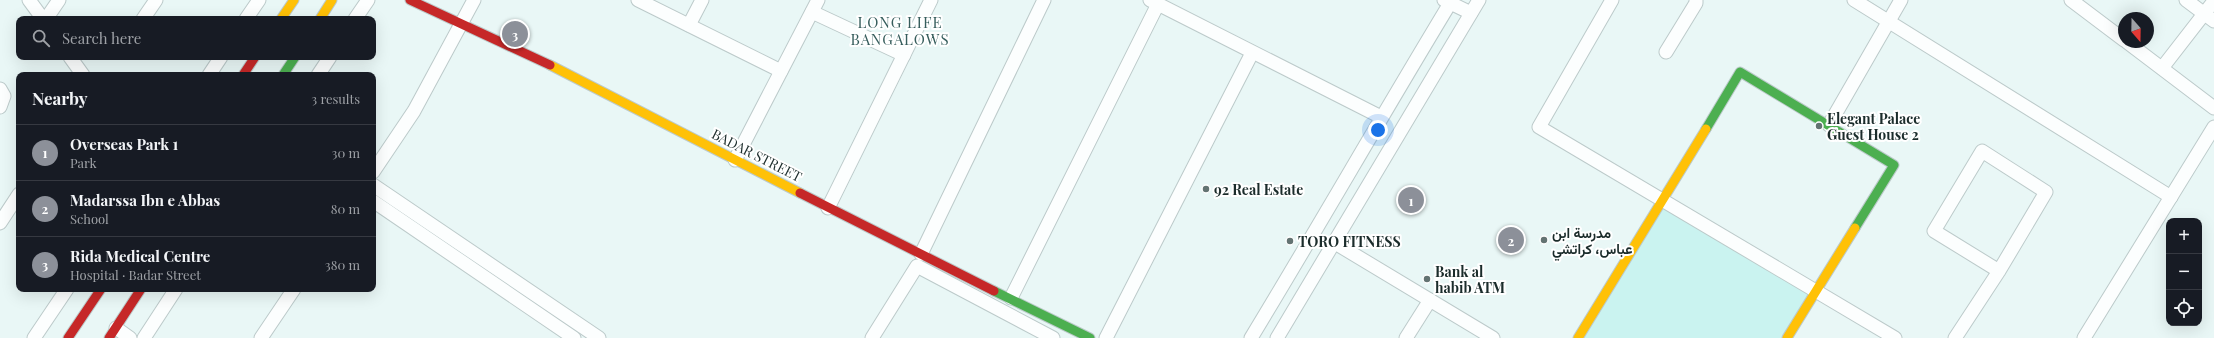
<!DOCTYPE html>
<meta charset="utf-8">
<style>
:root{--surface:#171b24;--page:#242831;--text:#f1f3f6;--muted:#9ea1a6;--line:#363941;--accent:#8c9099}
body{margin:0;font-family:"Playfair Display",Vazirmatn,serif;background:var(--page);color:var(--text)}
.controls{position:absolute;right:12px;bottom:12px;display:grid;overflow:hidden;border-radius:8px;box-shadow:0 4px 16px #0002}
.controls button{width:36px;height:36px;display:grid;place-items:center;padding:0;border:0;border-bottom:1px solid var(--line);background:var(--surface);color:var(--text);font:20px sans-serif}
.compass{position:absolute;left:2118px;top:12px;width:36px;height:36px;border-radius:50%;background:var(--surface);box-shadow:0 4px 16px #0002;rotate:160deg}
.you{position:absolute;left:1378px;top:130px;width:14px;height:14px;margin:-10px;border:3px solid #fff;border-radius:50%;background:#1a73e8;box-shadow:0 0 0 6px #1a73e833}
.badge{display:grid;place-items:center;width:26px;height:26px;border-radius:50%;background:var(--accent);color:#fff;font-size:13px;font-weight:700}
.pin{position:absolute;translate:-50% -50%;border:2px solid #fff;box-shadow:0 1px 4px #0006}
.list{margin:0;padding:0;list-style:none}
h2{display:flex;justify-content:space-between;align-items:center;height:52px;margin:0;padding:0 16px;font-size:17px}
h2 small{font-size:13px;font-weight:400;color:var(--muted)}
.list li{display:grid;grid-template-columns:26px 1fr auto;gap:12px;align-items:center;box-sizing:border-box;height:56px;padding:0 16px;border-top:1px solid var(--line)}
.list b{display:block;font-size:15px;white-space:nowrap}
.list p{margin:0;font-size:13px;white-space:nowrap;color:var(--muted)}
.list em{font-size:13px;font-style:normal;color:var(--muted)}
.icon{flex:none;width:22px;height:22px;fill:none;stroke:currentColor;stroke-width:2;stroke-linecap:round;stroke-linejoin:round}
.map{position:relative;flex:none;width:2214px;height:338px;overflow:hidden}
.search{position:absolute;background:var(--surface);box-shadow:0 4px 16px #0002;left:16px;top:16px;width:360px;height:44px;display:flex;align-items:center;gap:10px;box-sizing:border-box;padding:0 14px;border-radius:8px;color:var(--muted);font-size:15px}
.panel{position:absolute;background:var(--surface);box-shadow:0 4px 16px #0002;left:16px;top:72px;width:360px;height:220px;border-radius:8px}
.map>svg:first-child{display:block}
</style>
<div class="map">
<svg width="2214" height="338" viewBox="0 0 2214 338">
<rect width="100%" height="100%" fill="#e9f7f6"/>
<polygon fill="#caf3f0" points="1662,200 1816,292 1787,338 1578,338"/>
<g fill="none" stroke-linecap="round" stroke-linejoin="round">
<defs>
<g id="street">
<polyline points="29,0 43,19"/>
<polyline points="638,0 781,71"/>
<polyline points="1150,0 1381,117"/>
<polyline points="1444,0 1471,13"/>
<polyline points="1612,0 1539,127 1895,338"/>
<polyline points="1854,0 2171,197"/>
<polyline points="2071,0 2124,40"/>
<polyline points="2186,0 2214,21"/>
<polyline points="812,12 904,55"/>
<polyline points="46,19 59,0"/>
<polyline points="143,19 156,0"/>
<polyline points="246,19 259,0"/>
<polyline points="355,19 368,0"/>
<polyline points="689,25 702,0"/>
<polyline points="2127,42 2214,108"/>
<polyline points="1666,52 1696,3 1696,0"/>
<polyline points="70,57 83,75"/>
<polyline points="2162,68 2214,1"/>
<polyline points="209,75 221,57"/>
<polyline points="318,75 330,57"/>
<polyline points="0,89 4,96 0,107"/>
<polyline points="1829,125 1901,0"/>
<polyline points="735,160 818,0"/>
<polyline points="373,172 414,111 474,0"/>
<polyline points="373,185 599,338"/>
<polyline points="373,201 574,338"/>
<polyline points="828,208 931,0"/>
<polyline points="0,223 19,194"/>
<polyline points="1335,243 1493,338"/>
<polyline points="921,254 1044,0"/>
<polyline points="1011,298 1158,4"/>
<polyline points="116,328 130,338"/>
<polyline points="34,338 67,289"/>
<polyline points="144,338 176,289"/>
<polyline points="261,338 294,289"/>
<polyline points="872,338 917,266 1053,338"/>
<polyline points="1106,338 1252,53"/>
<path d="M 1251,338 C 1319,226 1384,112 1452,0"/>
<polyline points="1277,338 1479,0"/>
<polyline points="1406,338 1430,300"/>
<polyline points="1955,338 1999,271 2046,192 1982,151 1934,231 1999,271"/>
<polyline points="2084,338 2214,127"/>
</g>
<g id="fast">
<polyline points="283,75 295,57"/>
<polyline points="1706,129 1740,72 1894,165 1855,228"/>
<polyline points="994,291 1090,338"/>
</g>
<g id="slow">
<polyline points="281,19 294,0"/>
<polyline points="320,19 332,0"/>
<polyline points="550,65 800,193"/>
<polyline points="1578,338 1706,129"/>
<polyline points="1787,338 1855,228"/>
</g>
<g id="jam">
<polyline points="410,0 550,65"/>
<polyline points="243,75 255,57"/>
<polyline points="800,193 994,291"/>
<polyline points="68,338 101,289"/>
<polyline points="109,338 141,289"/>
</g>
</defs>
<use href="#street" stroke="#bccaca" stroke-width="15"/>
<use href="#fast" stroke="#bccaca" stroke-width="11"/>
<use href="#slow" stroke="#bccaca" stroke-width="11"/>
<use href="#jam" stroke="#bccaca" stroke-width="11"/>
<use href="#street" stroke="#fcfefe" stroke-width="13"/>
<use href="#fast" stroke="#4caf50" stroke-width="9"/>
<use href="#slow" stroke="#ffc107" stroke-width="9"/>
<use href="#jam" stroke="#c62828" stroke-width="9"/>
</g>
<g fill="#637372" stroke="#fff" stroke-width="1.5">
<circle cx="1819" cy="126" r="4"/>
<circle cx="1206" cy="189" r="4"/>
<circle cx="1544" cy="240" r="4"/>
<circle cx="1290" cy="241" r="4"/>
<circle cx="1427" cy="279" r="4"/>
</g>
<g text-anchor="middle" dominant-baseline="central" stroke-width="4" stroke-linejoin="round" paint-order="stroke">
<g font-size="14" font-weight="bold" fill="#1b2c2b" stroke="#fff" text-anchor="start">
<text x="1827" y="118">Elegant Palace<tspan x="1827" dy="16">Guest House 2</tspan></text>
<text x="1214" y="189">92 Real Estate</text>
<text x="1552" y="232">مدرسة ابن<tspan x="1552" dy="16">عباس، كراتشي</tspan></text>
<text x="1298" y="241">TORO FITNESS</text>
<text x="1435" y="271">Bank al<tspan x="1435" dy="16">habib ATM</tspan></text>
</g>
<g font-size="14" fill="#1b2c2b" stroke="#fff">
<text transform="translate(757 155) rotate(27)">BADAR STREET</text>
</g>
<g font-size="15" letter-spacing="1" fill="#365d5c" stroke="#fff">
<text x="900" y="22">LONG LIFE<tspan x="900" dy="17">BANGALOWS</tspan></text>
</g>
</g>
</svg>
<div class="controls">
<button>+</button>
<button>−</button>
<button><svg class="icon" aria-label="locate" viewBox="0 0 24 24"><circle cx="12" cy="12" r="6"/><path d="M12 2v4M12 18v4M2 12h4M18 12h4"/></svg></button>
</div>
<svg class="compass" viewBox="-18 -18 36 36"><path d="M0-13l5 13h-10z" fill="#e53935"/><path d="M0 13l5-13h-10z" fill="#9ea1a6"/></svg>
<div class="you"></div>
<div class="pin badge" style="left:1411px;top:200px">1</div>
<div class="pin badge" style="left:1511px;top:240px">2</div>
<div class="pin badge" style="left:515px;top:34px">3</div>
<div class="search"><svg class="icon" aria-label="search" viewBox="0 0 24 24"><circle cx="10" cy="10" r="6"/><path d="M15 15l6 6"/></svg>Search here</div>
<section class="panel">
<h2>Nearby<small>3 results</small></h2>
<ul class="list">
<li><span class="badge">1</span><div><b>Overseas Park 1</b><p>Park</p></div><em>30 m</em></li>
<li><span class="badge">2</span><div><b>Madarssa Ibn e Abbas</b><p>School</p></div><em>80 m</em></li>
<li><span class="badge">3</span><div><b>Rida Medical Centre</b><p>Hospital · Badar Street</p></div><em>380 m</em></li>
</ul>
</section>
</div>
